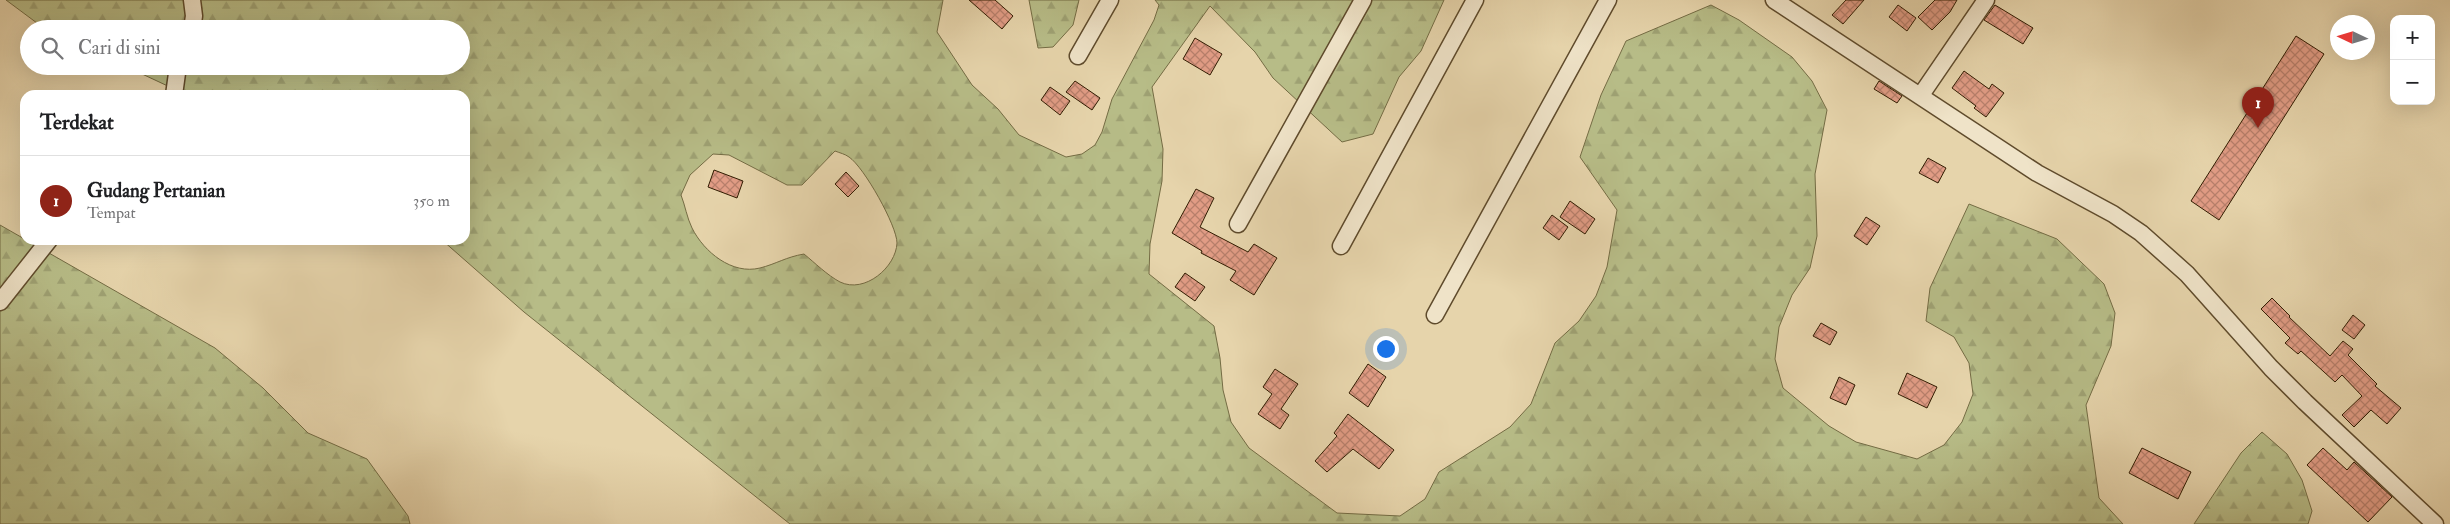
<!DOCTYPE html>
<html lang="id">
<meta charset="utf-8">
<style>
:root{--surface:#fff;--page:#f2f2f2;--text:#202124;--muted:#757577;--line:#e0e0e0;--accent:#8f2418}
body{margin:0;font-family:"IM FELL Double Pica",serif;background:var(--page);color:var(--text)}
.controls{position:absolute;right:15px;top:15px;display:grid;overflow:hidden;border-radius:10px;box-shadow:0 5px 20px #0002}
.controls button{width:45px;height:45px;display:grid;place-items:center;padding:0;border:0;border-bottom:1px solid var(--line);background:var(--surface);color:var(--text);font:25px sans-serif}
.compass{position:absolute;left:2330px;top:15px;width:45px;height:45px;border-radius:50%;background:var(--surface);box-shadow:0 5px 20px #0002;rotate:274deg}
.you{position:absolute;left:1385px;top:348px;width:18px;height:18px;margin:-12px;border:4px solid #fff;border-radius:50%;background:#1a73e8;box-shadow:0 0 0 8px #1a73e833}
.badge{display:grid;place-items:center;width:32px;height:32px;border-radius:50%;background:var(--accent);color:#fff;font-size:16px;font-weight:700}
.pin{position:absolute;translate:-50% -41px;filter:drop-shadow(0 1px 2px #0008)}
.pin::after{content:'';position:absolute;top:26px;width:18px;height:15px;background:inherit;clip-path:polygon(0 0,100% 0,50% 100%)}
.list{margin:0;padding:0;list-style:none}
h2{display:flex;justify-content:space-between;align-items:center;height:65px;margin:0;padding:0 20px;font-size:21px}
h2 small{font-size:16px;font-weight:400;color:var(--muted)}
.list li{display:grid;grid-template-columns:32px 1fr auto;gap:15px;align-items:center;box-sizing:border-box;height:90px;padding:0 20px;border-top:1px solid var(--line)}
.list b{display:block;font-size:19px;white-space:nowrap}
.list p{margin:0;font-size:16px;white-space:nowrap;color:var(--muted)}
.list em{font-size:16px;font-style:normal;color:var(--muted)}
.icon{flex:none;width:28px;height:28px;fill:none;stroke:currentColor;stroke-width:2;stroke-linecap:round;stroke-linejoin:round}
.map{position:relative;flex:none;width:2450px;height:524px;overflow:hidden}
.search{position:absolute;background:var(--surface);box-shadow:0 5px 20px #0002;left:20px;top:20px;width:450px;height:55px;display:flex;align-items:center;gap:12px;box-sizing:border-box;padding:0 18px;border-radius:28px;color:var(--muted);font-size:19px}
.panel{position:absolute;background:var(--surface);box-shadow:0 5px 20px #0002;left:20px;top:90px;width:450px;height:155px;border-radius:15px}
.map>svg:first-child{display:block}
</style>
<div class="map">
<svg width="2450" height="524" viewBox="0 0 2450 524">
<defs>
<pattern id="forest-firs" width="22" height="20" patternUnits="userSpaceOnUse" patternTransform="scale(1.25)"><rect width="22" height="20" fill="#b7bc87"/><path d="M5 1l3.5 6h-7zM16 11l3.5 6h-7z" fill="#9ea173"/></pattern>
<pattern id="building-cross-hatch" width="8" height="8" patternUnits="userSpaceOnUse" patternTransform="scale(1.25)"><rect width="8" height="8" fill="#e19c85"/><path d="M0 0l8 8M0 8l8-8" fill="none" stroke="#b77f6b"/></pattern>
</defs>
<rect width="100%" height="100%" fill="#e6d4ab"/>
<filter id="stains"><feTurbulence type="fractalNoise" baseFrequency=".004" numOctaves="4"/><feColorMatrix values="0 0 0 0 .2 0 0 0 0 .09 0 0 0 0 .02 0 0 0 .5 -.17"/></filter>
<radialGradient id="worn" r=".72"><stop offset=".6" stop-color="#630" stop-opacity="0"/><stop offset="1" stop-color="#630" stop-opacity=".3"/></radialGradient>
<g fill="url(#forest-firs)" stroke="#746c44" fill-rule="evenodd">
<path d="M 6,0 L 943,0 L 937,32 L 972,85 L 998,109 L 1019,135 L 1066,157 L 1082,154 L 1095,145 L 1102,132 L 1112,99 L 1154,20 L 1159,5 L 1155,0 L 1444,0 L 1421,51 L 1399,77 L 1373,134 L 1342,142 L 1273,78 L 1255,52 L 1210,6 L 1152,87 L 1163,149 L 1162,181 L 1150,244 L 1149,274 L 1214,326 L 1220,358 L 1223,390 L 1231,422 L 1249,448 L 1337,513 L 1400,516 L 1425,499 L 1439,472 L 1510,427 L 1531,404 L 1555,343 L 1579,321 L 1596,296 L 1607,267 L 1617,210 L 1580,157 L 1601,95 L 1626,41 L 1711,5 L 1739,20 L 1792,57 L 1812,81 L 1827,110 L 1815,174 L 1817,236 L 1810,268 L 1792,295 L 1779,327 L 1775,359 L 1783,388 L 1829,426 L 1856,442 L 1917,459 L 1944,445 L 1962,422 L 1973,394 L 1969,363 L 1954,337 L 1926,321 L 1930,288 L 1969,204 L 2057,239 L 2104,284 L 2115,313 L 2111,346 L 2086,405 L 2099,498 L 2123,524 L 790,524 L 524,312 L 442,240 L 465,240 L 465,95 L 187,95 L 125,66 L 461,66 L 461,29 L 45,29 ZM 835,151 C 840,153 845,154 849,157 C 864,167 897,226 897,243 C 896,267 865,294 840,282 C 827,275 815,263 804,254 C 786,257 776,264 760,268 C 732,275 704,252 692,228 C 687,218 685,205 681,195 L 690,175 L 713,154 L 729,155 L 787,185 L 802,185 Z"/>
<polygon points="1029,0 1079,0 1073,25 1053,47 1038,48"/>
<polygon points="0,225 215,348 263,388 308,433 367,459 408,516 410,524 0,524"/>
<polygon points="2262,432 2287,454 2302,480 2312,511 2308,524 2194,524 2241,453"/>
</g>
<g fill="url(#building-cross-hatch)" stroke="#321d02">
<polygon points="969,0 995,0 1013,16 1002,29"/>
<polygon points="1846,0 1864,0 1843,24 1832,15"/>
<polygon points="1935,0 1957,0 1950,12 1932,30 1918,17"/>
<polygon points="1898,5 1916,18 1907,31 1889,17"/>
<polygon points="1995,5 2033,28 2023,44 1984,20"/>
<polygon points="2296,36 2324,54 2219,220 2191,201"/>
<polygon points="1195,38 1222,54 1210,75 1183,59"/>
<polygon points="1964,71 1989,89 1992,84 2004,93 1986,117 1974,108 1976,106 1952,88"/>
<polygon points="1075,81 1100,98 1092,110 1066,92"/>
<polygon points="1879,81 1902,96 1897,103 1874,89"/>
<polygon points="1050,87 1070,101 1060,115 1041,100"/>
<polygon points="1928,158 1946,168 1938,183 1919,173"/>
<polygon points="714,170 743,181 737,198 708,187"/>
<polygon points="846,172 859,186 848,197 835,184"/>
<polygon points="1196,189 1214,198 1200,227 1248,252 1254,244 1277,258 1254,295 1230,280 1236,271 1201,253 1202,251 1172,233"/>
<polygon points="1570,201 1595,219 1585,234 1560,217"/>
<polygon points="1552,215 1568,227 1559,240 1543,228"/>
<polygon points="1866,217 1880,226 1867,245 1854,236"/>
<polygon points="1185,273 1205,287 1195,301 1175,287"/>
<polygon points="2272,298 2290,316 2289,317 2330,356 2343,341 2353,349 2348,355 2377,384 2375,386 2401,408 2387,424 2371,410 2354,427 2342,415 2362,396 2342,375 2335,382 2301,351 2298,354 2285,343 2290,338 2261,309"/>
<polygon points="2353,315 2365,325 2354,339 2342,330"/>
<polygon points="1821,323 1837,332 1830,345 1813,336"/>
<polygon points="1368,364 1386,377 1368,407 1349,393"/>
<polygon points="1275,369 1298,384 1281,409 1289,415 1280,429 1258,414 1272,394 1263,387"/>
<polygon points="1907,373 1937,387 1927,408 1898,394"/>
<polygon points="1839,377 1855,385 1846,405 1830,398"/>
<polygon points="1348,414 1394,450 1379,469 1353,449 1327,472 1315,461 1337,436 1334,433"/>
<polygon points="2142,448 2191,472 2178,499 2129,473"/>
<polygon points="2323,448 2347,470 2354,462 2392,497 2368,522 2307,465"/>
</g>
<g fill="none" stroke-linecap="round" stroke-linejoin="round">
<defs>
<g id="street">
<polyline points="1774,0 2037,173 2113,214 2141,233 2187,274 2271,368 2305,402 2435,524"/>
<polyline points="192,29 194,16 192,0"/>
<polyline points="1078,56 1110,0"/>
<polyline points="174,95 178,66"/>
<polyline points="1921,95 1986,0"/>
<polyline points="1238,224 1363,0"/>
<polyline points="1341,246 1475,0"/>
<polyline points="0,302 49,240"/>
<polyline points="1435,315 1608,0"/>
</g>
</defs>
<use href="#street" stroke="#5f4b2c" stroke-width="19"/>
<use href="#street" stroke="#efe3c8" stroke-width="16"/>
</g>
<rect width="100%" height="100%" filter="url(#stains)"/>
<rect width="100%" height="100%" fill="url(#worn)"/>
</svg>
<div class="controls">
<button>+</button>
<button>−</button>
</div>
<svg class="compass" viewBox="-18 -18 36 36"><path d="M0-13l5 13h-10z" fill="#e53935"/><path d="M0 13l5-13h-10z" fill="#757577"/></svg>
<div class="you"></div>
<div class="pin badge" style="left:2258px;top:128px">1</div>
<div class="search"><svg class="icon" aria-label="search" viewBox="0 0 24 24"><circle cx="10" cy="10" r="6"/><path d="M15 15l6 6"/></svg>Cari di sini</div>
<section class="panel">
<h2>Terdekat<small></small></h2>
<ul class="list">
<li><span class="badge">1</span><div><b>Gudang Pertanian</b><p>Tempat</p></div><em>350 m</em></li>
</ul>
</section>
</div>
